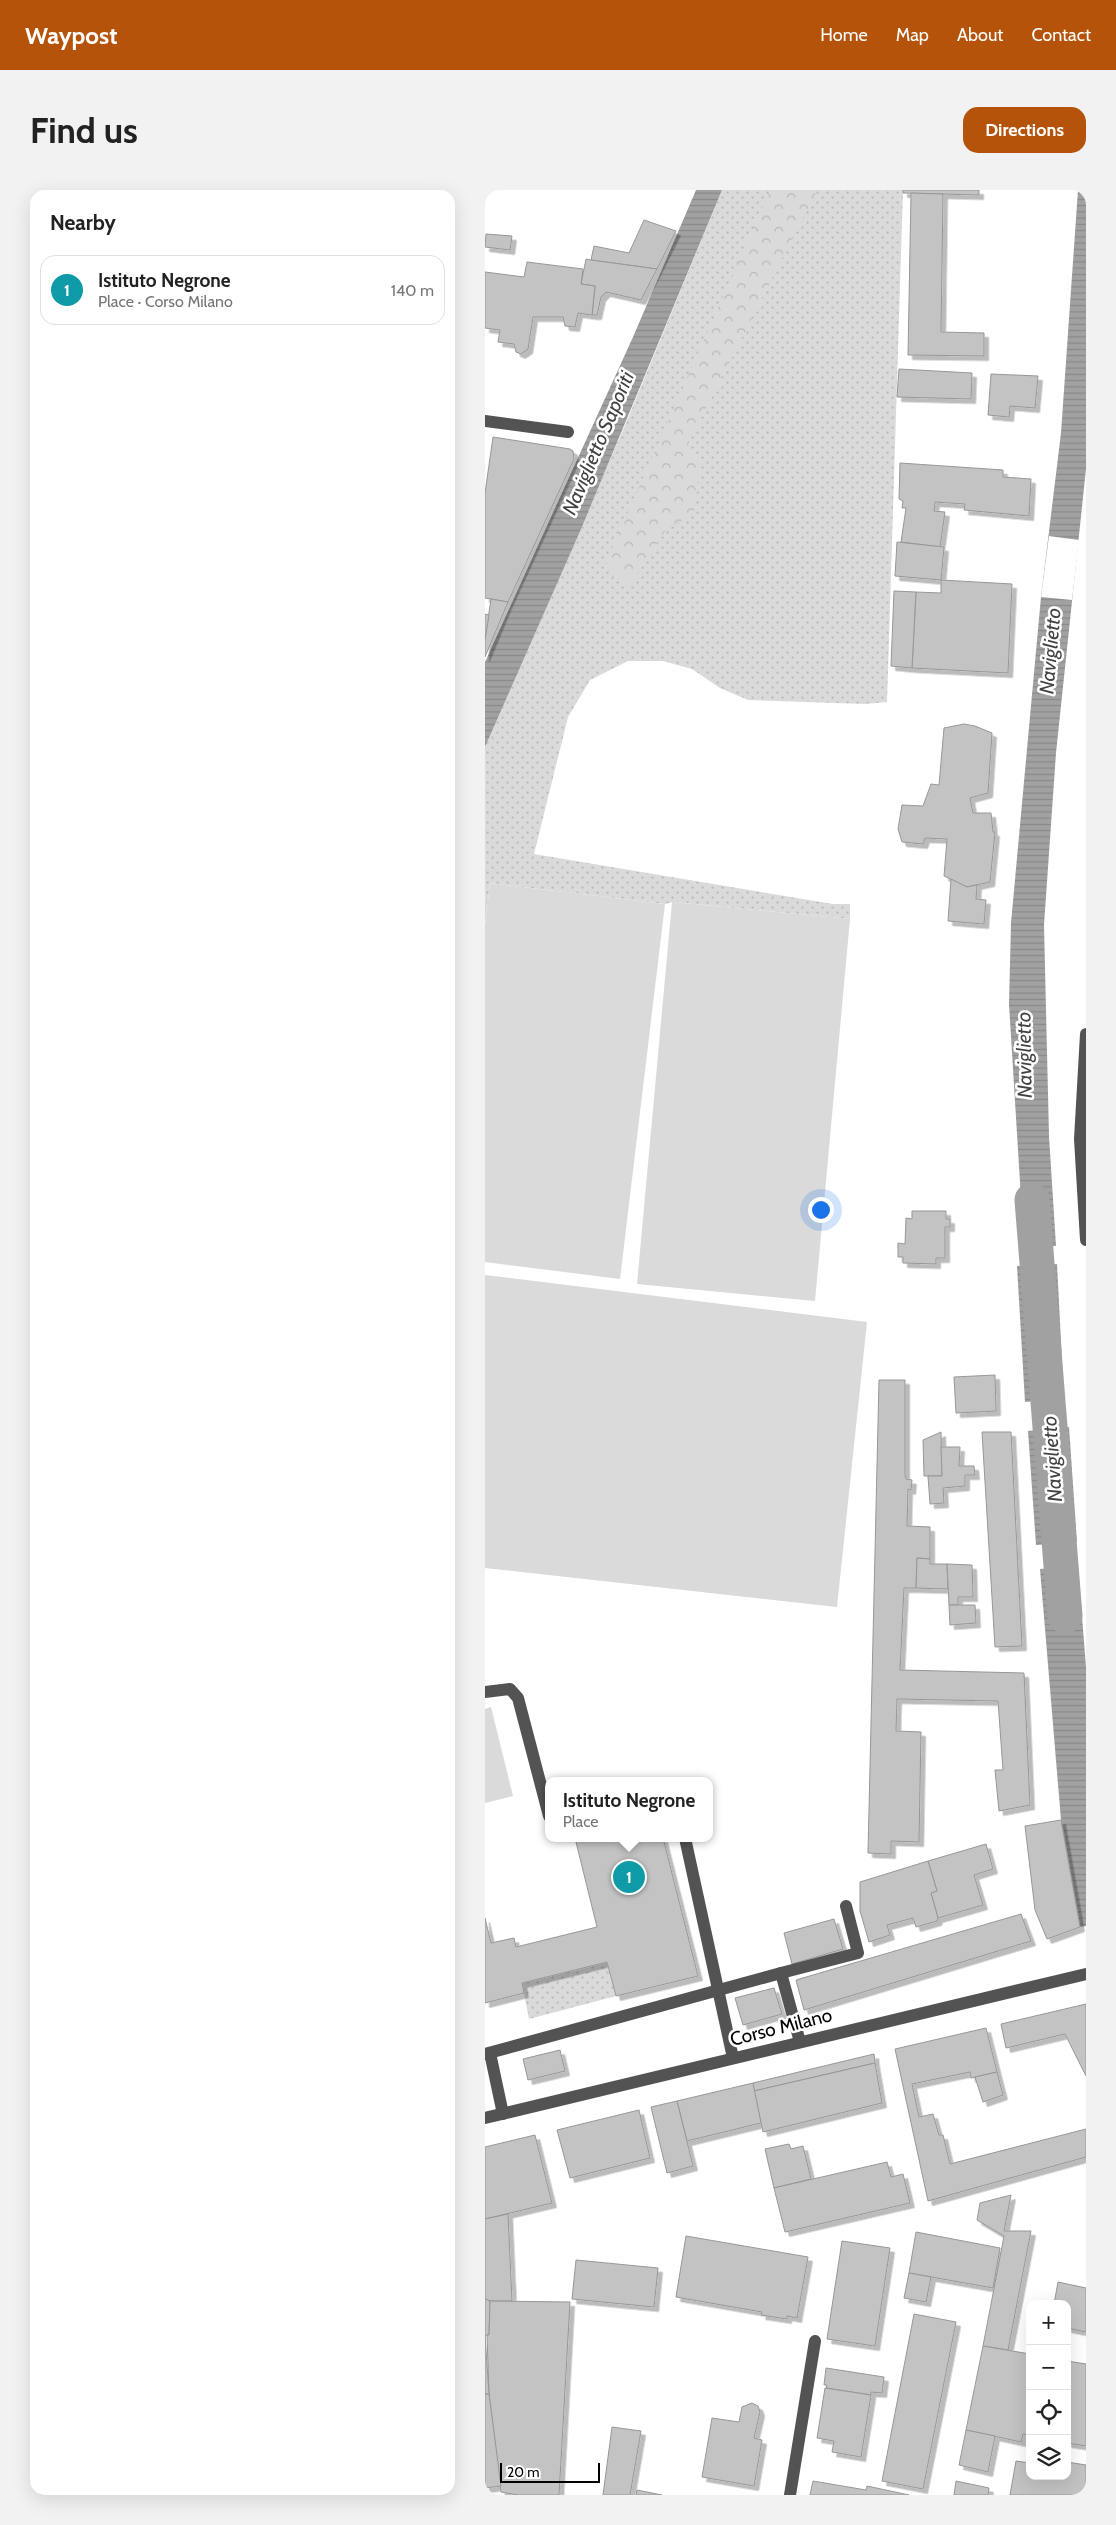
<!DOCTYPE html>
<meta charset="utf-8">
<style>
:root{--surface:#fff;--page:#f2f2f2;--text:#222;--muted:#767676;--line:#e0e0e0;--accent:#b45309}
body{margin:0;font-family:Cabin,sans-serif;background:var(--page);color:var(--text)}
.controls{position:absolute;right:15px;bottom:15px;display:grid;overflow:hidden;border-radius:10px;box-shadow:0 5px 20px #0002}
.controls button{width:45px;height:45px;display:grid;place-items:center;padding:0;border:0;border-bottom:1px solid var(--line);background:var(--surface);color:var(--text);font:25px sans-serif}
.scale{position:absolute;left:15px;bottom:12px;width:100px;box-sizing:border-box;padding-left:5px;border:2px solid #000;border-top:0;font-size:14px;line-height:18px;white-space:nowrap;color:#000;-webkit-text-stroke:4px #fff;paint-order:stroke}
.you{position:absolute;left:335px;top:1019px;width:18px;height:18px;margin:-12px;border:4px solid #fff;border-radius:50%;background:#1a73e8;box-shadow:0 0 0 8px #1a73e833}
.badge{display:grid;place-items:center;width:32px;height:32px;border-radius:50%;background:var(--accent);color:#fff;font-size:16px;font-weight:700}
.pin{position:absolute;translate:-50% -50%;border:2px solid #fff;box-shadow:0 1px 5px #0006}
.popup{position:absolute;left:60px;top:1587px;width:168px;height:65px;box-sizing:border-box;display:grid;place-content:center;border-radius:10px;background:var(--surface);filter:drop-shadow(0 1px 4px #0005);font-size:16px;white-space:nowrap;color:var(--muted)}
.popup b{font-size:19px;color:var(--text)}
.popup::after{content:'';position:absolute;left:50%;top:100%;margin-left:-10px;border:10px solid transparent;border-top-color:var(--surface)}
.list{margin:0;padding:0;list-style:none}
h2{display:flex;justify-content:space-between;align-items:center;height:65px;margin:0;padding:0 20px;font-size:21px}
h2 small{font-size:16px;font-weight:400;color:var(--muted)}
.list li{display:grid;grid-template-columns:32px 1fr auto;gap:15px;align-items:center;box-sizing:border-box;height:70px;margin:0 10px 10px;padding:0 10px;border:1px solid var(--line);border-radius:15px}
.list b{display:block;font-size:19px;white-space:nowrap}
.list p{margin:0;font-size:16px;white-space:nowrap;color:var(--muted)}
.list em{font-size:16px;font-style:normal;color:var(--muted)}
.icon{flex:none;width:28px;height:28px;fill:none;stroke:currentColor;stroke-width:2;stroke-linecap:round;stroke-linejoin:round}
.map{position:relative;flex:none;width:601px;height:2305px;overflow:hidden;border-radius:15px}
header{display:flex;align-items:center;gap:30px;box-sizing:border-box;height:70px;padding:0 25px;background:var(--accent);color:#fff}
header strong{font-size:24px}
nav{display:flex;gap:28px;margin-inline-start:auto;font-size:18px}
.intro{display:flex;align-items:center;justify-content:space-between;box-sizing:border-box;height:120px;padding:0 30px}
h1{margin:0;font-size:35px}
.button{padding:12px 22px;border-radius:15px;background:var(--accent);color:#fff;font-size:18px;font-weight:700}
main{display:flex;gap:30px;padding:0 30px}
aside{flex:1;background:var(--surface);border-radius:15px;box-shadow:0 5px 20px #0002}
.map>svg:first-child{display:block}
</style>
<header>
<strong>Waypost</strong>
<nav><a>Home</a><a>Map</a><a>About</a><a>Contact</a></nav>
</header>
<div class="intro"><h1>Find us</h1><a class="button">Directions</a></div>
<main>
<aside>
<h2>Nearby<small></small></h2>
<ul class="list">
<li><span class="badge" style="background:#0f9aa8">1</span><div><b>Istituto Negrone</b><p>Place · Corso Milano</p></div><em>140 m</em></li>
</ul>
</aside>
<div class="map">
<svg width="601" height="2305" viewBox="0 0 601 2305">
<defs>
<pattern id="grass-dots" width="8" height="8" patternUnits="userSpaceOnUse" patternTransform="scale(1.25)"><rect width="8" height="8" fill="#dadada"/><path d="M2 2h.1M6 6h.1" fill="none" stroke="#b9b9b9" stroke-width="1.8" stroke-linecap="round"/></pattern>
<pattern id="forest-crowns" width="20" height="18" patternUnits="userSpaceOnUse" patternTransform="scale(1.25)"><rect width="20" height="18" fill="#dadada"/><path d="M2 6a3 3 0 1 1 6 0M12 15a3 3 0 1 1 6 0" fill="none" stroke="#b9b9b9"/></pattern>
<pattern id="water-rules" width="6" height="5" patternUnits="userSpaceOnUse" patternTransform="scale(1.25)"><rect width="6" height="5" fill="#a1a1a1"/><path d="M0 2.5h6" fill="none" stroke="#898989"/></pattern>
<filter id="shadow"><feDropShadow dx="4.5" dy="4.5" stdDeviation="0" flood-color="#0004"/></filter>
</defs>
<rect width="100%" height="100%" fill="#fff"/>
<g fill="url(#grass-dots)">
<polygon points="237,0 418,0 402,512 380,514 263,510 235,498 207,479 178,471 143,471 105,490 83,527 49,664 348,714 365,714 365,729 188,712 180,714 5,693 0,735 0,557 141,233"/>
<polygon points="122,1772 131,1806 44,1829 37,1793"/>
</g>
<polygon fill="url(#forest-crowns)" points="285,0 332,0 202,256 216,270 209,323 180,341 144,397 121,372"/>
<g fill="#dadada">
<polygon points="5,693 180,714 135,1089 0,1072 0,735"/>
<polygon points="187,712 365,729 330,1111 152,1094"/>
<polygon points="0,1085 382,1132 352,1417 0,1378"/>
<polygon points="6,1517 28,1606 0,1613 0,1519"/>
</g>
<g fill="url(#water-rules)">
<polygon points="211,0 237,0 96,339 0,557 0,472 148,147"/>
<polygon points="593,0 601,0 601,279 571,563 559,735 564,946 571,1056 539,1057 524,814 526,733 556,407 576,243"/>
<polygon points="572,1074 579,1209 540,1212 532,1076"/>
<polygon points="584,1237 592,1352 551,1355 543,1241"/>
<polygon points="593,1376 601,1477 601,1736 595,1737 576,1630 555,1379"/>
</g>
<polygon fill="#fff" points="564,346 594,350 587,410 556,407"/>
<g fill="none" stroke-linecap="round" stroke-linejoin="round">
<polyline stroke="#a1a1a1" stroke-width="35" points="547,1010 580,1426"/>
</g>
<g fill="#c3c3c3" stroke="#979797" filter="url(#shadow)">
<polygon points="418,0 494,0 494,5 418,3"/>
<polygon points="426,3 458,4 456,142 499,143 499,166 423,165"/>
<polygon points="159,30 191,41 172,79 106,70 109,56 144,63"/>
<polygon points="1,44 27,46 25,60 0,57"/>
<polygon points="101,69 106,70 172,79 156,110 121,102 116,107 112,125 107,125 110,96 96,94"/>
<polygon points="42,72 98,79 96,94 110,96 107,125 93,123 90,137 80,136 78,127 48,127 43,159 36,164 31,162 29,154 13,152 15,140 0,138 0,82 39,87"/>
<polygon points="414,179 487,183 486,209 412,207"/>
<polygon points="506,184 553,186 550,218 525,216 524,227 503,225"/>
<polygon points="8,247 85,259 88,261 89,269 23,412 0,408 0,303"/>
<polygon points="415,273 518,280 518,287 546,289 544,326 479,320 480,314 450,312 449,321 460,322 455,357 416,352 421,318 417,318 418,311 414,309"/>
<polygon points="412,352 459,357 456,390 410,386"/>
<polygon points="456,390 527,394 523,483 427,478 431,402 456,403"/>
<polygon points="409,401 431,402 427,478 406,476"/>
<polygon points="6,409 23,412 0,467 0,449"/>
<polygon points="0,424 4,425 0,449"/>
<polygon points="479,534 490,536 507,543 503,603 485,608 488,623 506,623 508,642 510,642 505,692 482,697 459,686 462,649 440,648 438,654 417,652 413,639 417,615 438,616 446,594 454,595 459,538"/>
<polygon points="466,689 482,697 492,695 491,709 501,710 499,734 463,731"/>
<polygon points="427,1021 461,1021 461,1029 465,1029 465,1037 460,1037 460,1068 451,1068 451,1074 418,1073 418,1067 413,1067 413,1053 420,1054 421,1028 427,1029"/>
<polygon points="510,1185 511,1221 471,1223 469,1187"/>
<polygon points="394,1190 420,1190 420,1285 421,1289 427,1290 426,1300 423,1299 422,1336 445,1337 445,1369 432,1368 431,1398 419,1398 415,1480 539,1483 545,1615 514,1621 510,1580 518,1580 513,1511 412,1509 411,1541 436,1542 434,1652 406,1651 406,1664 383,1663"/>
<polygon points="456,1242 457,1286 439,1286 438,1250"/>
<polygon points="497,1242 526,1242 537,1456 510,1457"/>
<polygon points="456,1257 475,1257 474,1276 489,1276 490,1285 480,1285 480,1296 458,1298 459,1313 445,1314 443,1286 457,1286"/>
<polygon points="432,1368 445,1369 445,1374 462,1374 463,1399 431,1398"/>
<polygon points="462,1374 487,1375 488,1407 473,1407 473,1415 464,1415"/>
<polygon points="464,1415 490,1415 491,1433 465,1435"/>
<polygon points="576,1630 595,1737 562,1749 550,1720 540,1636"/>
<polygon points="90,1648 178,1648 213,1786 131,1806 122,1772 37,1793 39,1803 0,1813 0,1728 6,1753 29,1748 31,1757 112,1737"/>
<polygon points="501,1654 508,1679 489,1685 498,1715 453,1728 446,1703 452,1701 443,1671"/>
<polygon points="443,1671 452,1701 446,1703 453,1728 452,1731 431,1737 428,1728 402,1735 405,1745 384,1752 375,1721 375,1692"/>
<polygon points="536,1724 546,1751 319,1820 311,1790"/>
<polygon points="349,1729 358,1759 307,1774 299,1743"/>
<polygon points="289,1798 297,1824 258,1835 250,1808"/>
<polygon points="601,1814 601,1886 580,1844 521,1858 516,1834"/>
<polygon points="501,1838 512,1882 486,1888 485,1882 427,1894 434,1927 448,1924 454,1945 458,1945 465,1974 601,1939 601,1967 443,2011 410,1859"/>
<polygon points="75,1860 80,1881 43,1890 38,1869"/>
<polygon points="389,1864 390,1873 269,1901 268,1893"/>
<polygon points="390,1873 397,1913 278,1942 269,1901"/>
<polygon points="512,1882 518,1905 498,1912 490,1887"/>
<polygon points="268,1893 276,1933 202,1951 192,1911"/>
<polygon points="192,1911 208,1976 182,1983 166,1917"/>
<polygon points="154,1920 165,1968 85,1988 72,1940"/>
<polygon points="50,1945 67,2013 0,2029 0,1957"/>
<polygon points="304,1954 306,1959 318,1956 326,1989 289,1998 280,1959"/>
<polygon points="402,1972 406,1987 418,1984 425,2013 300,2042 289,1998"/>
<polygon points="526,2005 519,2041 546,2041 523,2160 498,2156 519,2046 492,2030 495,2013"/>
<polygon points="23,2024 27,2111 5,2111 0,2109 0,2029"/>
<polygon points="431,2042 515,2058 508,2098 424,2083"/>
<polygon points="201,2046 323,2067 312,2128 302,2126 302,2129 276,2125 277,2122 191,2107"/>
<polygon points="357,2051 405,2058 390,2156 342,2149"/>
<polygon points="91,2070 173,2078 169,2117 87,2109"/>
<polygon points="424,2083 446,2087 441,2112 419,2108"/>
<polygon points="573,2092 601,2098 601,2142 582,2138 582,2114 569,2114"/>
<polygon points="0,2109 5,2111 4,2145 0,2145"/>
<polygon points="5,2111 85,2112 74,2305 33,2305 16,2302 4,2204 2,2145 4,2145"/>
<polygon points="429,2124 471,2132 438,2299 397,2291"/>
<polygon points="0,2145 4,2204 0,2204"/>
<polygon points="498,2156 545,2164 545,2245 538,2244 536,2252 481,2240"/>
<polygon points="582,2171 601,2174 601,2256 582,2253"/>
<polygon points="341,2178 399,2187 397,2203 386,2202 386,2205 341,2198 342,2195 339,2195"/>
<polygon points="340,2198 386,2205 376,2267 347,2262 349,2251 332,2248"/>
<polygon points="0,2204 4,2204 16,2296 0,2298"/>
<polygon points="267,2213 273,2216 275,2222 269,2248 277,2250 269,2296 217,2287 227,2228 254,2232 257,2217"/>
<polygon points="127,2237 156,2241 145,2305 118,2305"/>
<polygon points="481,2240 510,2246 503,2282 474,2275"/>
<polygon points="531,2271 545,2273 545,2286 582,2286 582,2272 601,2275 601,2305 525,2305"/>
<polygon points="328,2291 381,2300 382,2296 424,2305 325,2305"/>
<polygon points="471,2291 504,2298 503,2305 469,2305"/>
<polygon points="152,2300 177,2305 151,2305"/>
</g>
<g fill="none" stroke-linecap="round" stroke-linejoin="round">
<g stroke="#535353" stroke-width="12">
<polyline points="0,231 83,242"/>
<polyline points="601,844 595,949 601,1050"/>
<polyline points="0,1502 25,1499 33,1508 64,1626"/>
<polyline points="200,1648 248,1868"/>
<polyline points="315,1852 296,1783 373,1763 361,1716"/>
<polyline points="5,1863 18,1924"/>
<polyline points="0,1864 296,1783"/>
<polyline points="0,1928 601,1784"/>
<polyline points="305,2305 330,2151"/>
</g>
</g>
<g text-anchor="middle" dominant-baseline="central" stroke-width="5" stroke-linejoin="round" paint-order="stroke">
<g font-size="19" fill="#000" stroke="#fff">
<text transform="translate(296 1837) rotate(-14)">Corso Milano</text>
</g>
<g font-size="20" font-style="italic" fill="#424242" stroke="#fff">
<text transform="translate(113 253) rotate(-67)">Naviglietto Saporiti</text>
<text transform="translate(565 461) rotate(-85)">Naviglietto</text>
<text transform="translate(539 865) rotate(-91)">Naviglietto</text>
<text transform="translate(567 1269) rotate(-94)">Naviglietto</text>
</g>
</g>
</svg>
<div class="controls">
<button>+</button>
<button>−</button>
<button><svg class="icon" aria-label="locate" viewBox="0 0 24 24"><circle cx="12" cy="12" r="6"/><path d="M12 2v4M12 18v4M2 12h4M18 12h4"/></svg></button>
<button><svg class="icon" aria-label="layers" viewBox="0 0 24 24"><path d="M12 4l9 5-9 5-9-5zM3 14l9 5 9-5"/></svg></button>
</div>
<div class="scale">20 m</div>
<div class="you"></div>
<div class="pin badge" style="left:144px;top:1687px;background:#0f9aa8">1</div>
<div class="popup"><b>Istituto Negrone</b>Place</div>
</div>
</main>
